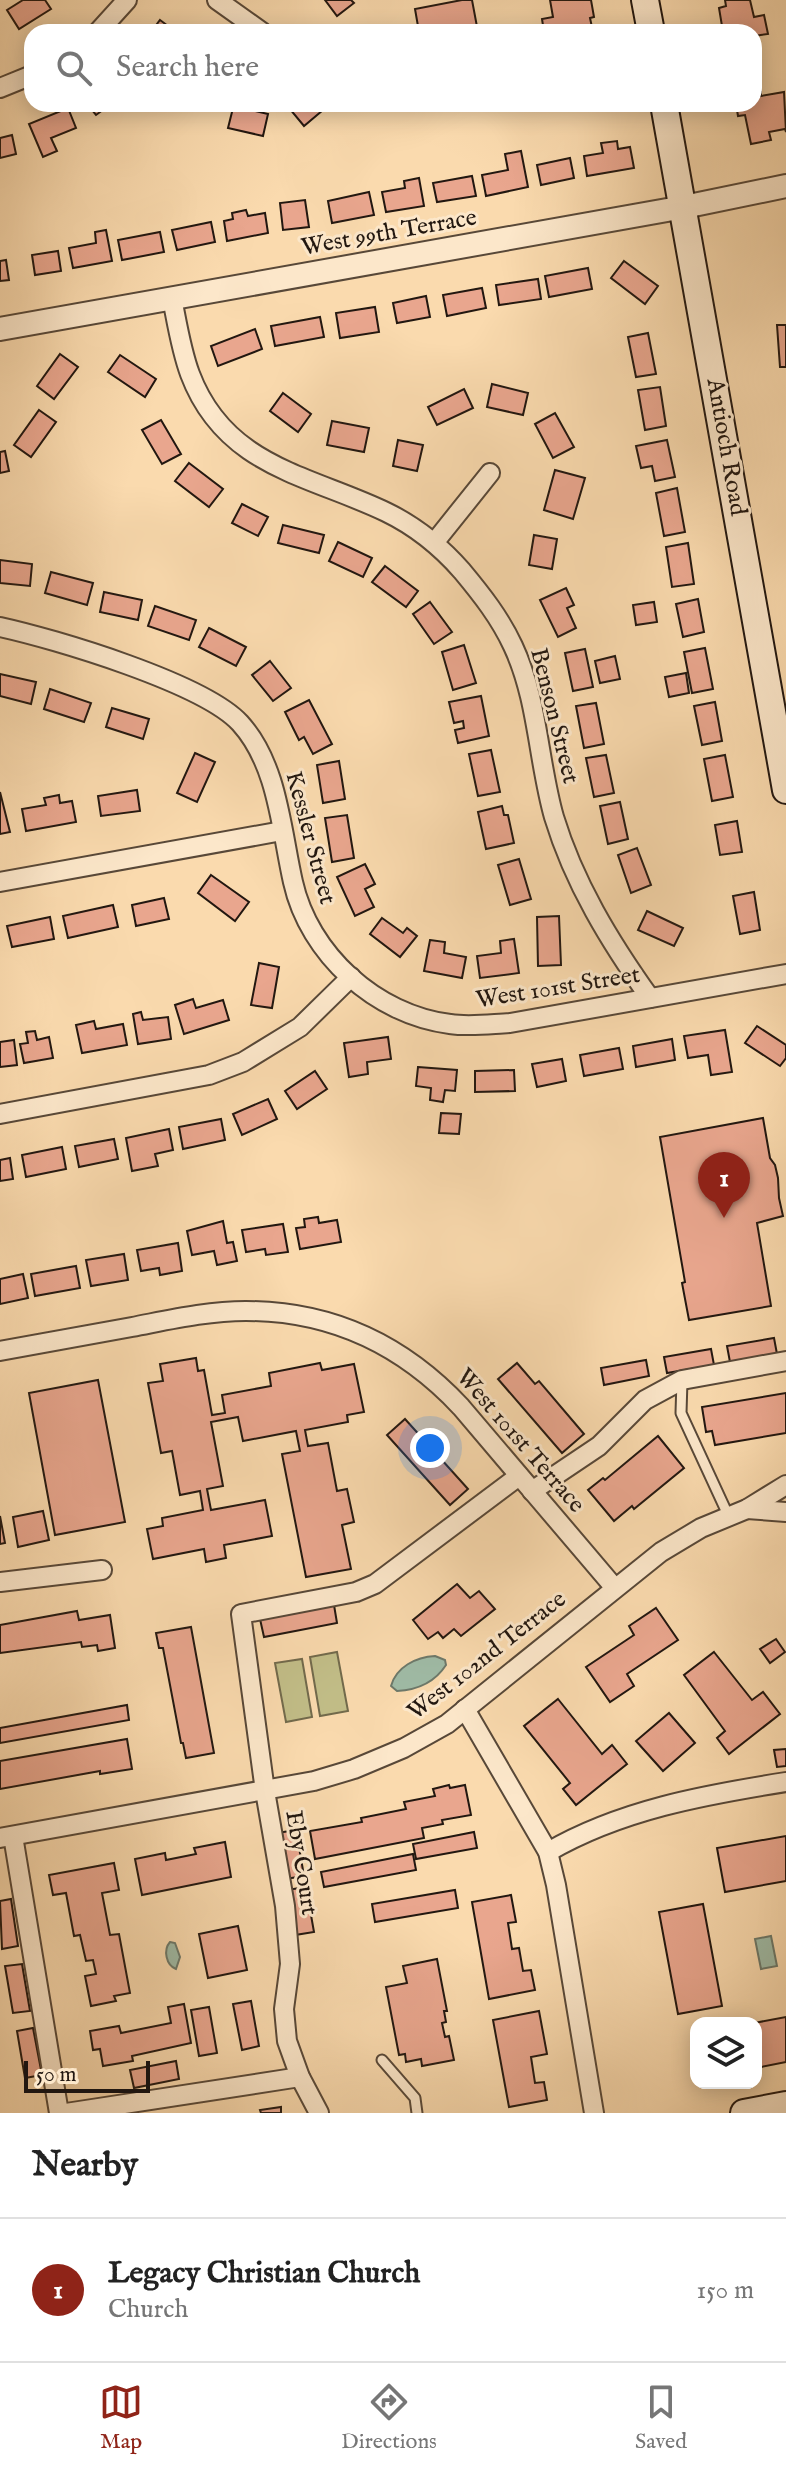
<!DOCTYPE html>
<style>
:root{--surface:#fff;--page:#f6f6f6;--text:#222;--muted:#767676;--line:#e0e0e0;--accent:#8f2418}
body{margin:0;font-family:"IM FELL English",serif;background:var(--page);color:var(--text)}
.controls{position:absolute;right:24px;bottom:24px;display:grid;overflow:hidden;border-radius:16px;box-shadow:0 4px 20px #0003}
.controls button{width:72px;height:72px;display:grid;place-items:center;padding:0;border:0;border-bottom:2px solid var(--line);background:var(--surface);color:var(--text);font:40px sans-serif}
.scale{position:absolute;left:24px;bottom:20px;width:126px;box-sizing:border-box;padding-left:8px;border:4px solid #221710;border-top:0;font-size:22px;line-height:28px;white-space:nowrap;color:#221710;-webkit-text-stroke:6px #fce7ca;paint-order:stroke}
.you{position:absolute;left:430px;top:1448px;width:28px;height:28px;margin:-20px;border:6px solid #fff;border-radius:50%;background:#1a73e8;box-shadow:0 0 0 12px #1a73e833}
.badge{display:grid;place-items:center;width:52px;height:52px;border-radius:50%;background:var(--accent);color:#fff;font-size:26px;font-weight:700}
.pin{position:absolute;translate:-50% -66px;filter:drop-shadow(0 2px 4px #0008)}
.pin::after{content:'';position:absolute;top:42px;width:28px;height:24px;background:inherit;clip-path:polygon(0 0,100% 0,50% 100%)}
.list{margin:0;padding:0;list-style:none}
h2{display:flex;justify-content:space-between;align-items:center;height:104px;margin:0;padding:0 32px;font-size:34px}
h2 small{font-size:26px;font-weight:400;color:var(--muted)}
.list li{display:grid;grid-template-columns:52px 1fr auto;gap:24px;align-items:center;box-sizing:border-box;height:144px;padding:0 32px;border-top:2px solid var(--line)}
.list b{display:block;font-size:30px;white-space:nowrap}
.list p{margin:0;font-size:26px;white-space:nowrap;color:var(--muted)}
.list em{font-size:26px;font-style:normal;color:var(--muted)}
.icon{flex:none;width:44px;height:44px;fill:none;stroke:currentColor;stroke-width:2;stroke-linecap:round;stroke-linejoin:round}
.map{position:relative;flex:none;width:786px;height:2113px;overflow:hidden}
.search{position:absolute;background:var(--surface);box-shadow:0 4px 20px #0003;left:24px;right:24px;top:24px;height:88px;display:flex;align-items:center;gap:20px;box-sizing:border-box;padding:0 28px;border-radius:24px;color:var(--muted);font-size:30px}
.sheet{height:248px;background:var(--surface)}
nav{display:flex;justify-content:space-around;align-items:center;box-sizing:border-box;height:112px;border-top:2px solid var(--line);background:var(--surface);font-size:22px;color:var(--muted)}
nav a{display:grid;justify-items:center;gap:4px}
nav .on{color:var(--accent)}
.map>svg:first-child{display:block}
</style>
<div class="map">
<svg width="786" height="2113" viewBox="0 0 786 2113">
<rect width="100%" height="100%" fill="#fadaae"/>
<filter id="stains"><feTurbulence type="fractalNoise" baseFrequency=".0025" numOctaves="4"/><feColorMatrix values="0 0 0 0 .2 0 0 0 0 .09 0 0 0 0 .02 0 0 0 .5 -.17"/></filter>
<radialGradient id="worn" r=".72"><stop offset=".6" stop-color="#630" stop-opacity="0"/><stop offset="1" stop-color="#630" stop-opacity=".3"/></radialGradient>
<g fill="#c2be88" stroke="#726a4c" stroke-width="2">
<polygon points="337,1652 348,1711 320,1716 310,1657"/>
<polygon points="302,1659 312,1717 286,1722 275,1663"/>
</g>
<g fill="#9fbba6" stroke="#6d796a" stroke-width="2">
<path d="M 435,1656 L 445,1660 L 446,1665 C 435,1682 417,1690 397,1691 L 391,1686 C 396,1667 416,1657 435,1656 Z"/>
<polygon points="771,1936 777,1966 761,1969 755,1939"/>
<path d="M 170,1942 L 175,1943 L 180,1957 L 176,1969 C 166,1965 163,1950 170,1942 Z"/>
</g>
<g fill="#e9a68e" stroke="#221710" stroke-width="2">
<polygon points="23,0 45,0 51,9 19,29 7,10"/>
<polygon points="325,0 351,0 354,3 337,16"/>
<polygon points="462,0 472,0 478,32 419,32 415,9"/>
<polygon points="550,0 591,0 594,17 590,18 593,32 544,32 542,19 553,17"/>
<polygon points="725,0 750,0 754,17 764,15 768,34 754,36 754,32 723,32 719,8 726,6"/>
<polygon points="160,20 176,32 151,32"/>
<polygon points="761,92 761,96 784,92 786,132 785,129 769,132 771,140 751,144 745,115 738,116 736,104 754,104 754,94"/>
<polygon points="87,104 111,104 96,115"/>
<polygon points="234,104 256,104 255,111 268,114 263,136 228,128"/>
<polygon points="294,104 328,104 329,105 304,126 289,108"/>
<polygon points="68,108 76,128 51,138 57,151 43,157 29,124"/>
<polygon points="12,135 16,154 0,158 0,138"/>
<polygon points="617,141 618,149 630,147 634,168 587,176 584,156 603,153 601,143"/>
<polygon points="521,151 528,187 486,196 482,175 508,170 505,154"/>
<polygon points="570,158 574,178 541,185 537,165"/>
<polygon points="472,176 476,196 437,202 433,183"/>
<polygon points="419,178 424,206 386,212 382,192 405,188 404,181"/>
<polygon points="369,192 374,215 332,223 328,201"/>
<polygon points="305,200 309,227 283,230 280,203"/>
<polygon points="246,210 248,216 265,213 268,233 227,241 224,221 233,219 232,213"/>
<polygon points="211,222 215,242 177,250 172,230"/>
<polygon points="106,230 112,261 73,268 69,248 96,243 95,232"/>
<polygon points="160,232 164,252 122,260 118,240"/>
<polygon points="58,251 61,271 35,275 32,255"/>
<polygon points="6,260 9,280 0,281 0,261"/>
<polygon points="624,261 658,286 645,304 611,278"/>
<polygon points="588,268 592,289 549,297 545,276"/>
<polygon points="538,279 541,299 499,305 496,285"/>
<polygon points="482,288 486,308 447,316 443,295"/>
<polygon points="426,296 430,317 397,323 393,303"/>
<polygon points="375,307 379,332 340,338 336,313"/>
<polygon points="320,317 324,337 275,346 271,326"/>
<polygon points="777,325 786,325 786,367 780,367"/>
<polygon points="255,329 262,349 218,366 211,346"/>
<polygon points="648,333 656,374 636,377 628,337"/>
<polygon points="60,354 78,367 54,399 37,386"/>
<polygon points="120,355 156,379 145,397 108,372"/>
<polygon points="492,384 528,393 523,415 487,407"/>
<polygon points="660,387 666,426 645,430 638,390"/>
<polygon points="464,389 473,408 437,425 428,407"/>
<polygon points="283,393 311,414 298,432 270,411"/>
<polygon points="39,410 56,422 31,457 14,445"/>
<polygon points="555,413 574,447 553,458 535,424"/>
<polygon points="161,420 181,454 162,464 142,430"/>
<polygon points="332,421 369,428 364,452 327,445"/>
<polygon points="398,440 423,445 417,471 393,466"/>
<polygon points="667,440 675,477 655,481 652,466 641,468 636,446"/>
<polygon points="5,451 9,471 0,473 0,452"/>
<polygon points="189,463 223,489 209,507 175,481"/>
<polygon points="555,470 585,478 573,519 544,510"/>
<polygon points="677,488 685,532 664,536 656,493"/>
<polygon points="242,504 268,517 258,536 232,523"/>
<polygon points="283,525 324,535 319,553 278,543"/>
<polygon points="534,535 557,539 552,569 529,565"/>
<polygon points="338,542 372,558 363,577 329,561"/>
<polygon points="688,543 694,584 672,587 666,547"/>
<polygon points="0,560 32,564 30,586 0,583"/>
<polygon points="385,566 418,591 406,607 372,582"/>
<polygon points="51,572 93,583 87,605 45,593"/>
<polygon points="566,588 574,605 567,608 576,628 558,637 540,600"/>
<polygon points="104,592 142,600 138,620 100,612"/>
<polygon points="698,599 704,632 683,637 676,604"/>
<polygon points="430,602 452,632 434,644 413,614"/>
<polygon points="654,602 657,622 636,625 633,605"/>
<polygon points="155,606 196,620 189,640 148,626"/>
<polygon points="209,628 246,647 236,666 199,647"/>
<polygon points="464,645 476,683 453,690 442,652"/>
<polygon points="705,648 713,689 692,693 684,652"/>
<polygon points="585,649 593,687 573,691 565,653"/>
<polygon points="615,656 620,679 600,683 595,661"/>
<polygon points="270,661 291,688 273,701 252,675"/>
<polygon points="686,673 689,693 669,697 665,677"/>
<polygon points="0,674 36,682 31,704 0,696"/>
<polygon points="50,689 91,703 84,722 44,709"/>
<polygon points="481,696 489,736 458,743 455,730 464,728 463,721 454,723 449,702"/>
<polygon points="309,700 332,744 313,754 304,737 299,740 285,712"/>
<polygon points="715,702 722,741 702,745 694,706"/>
<polygon points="596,703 604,744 584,748 576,706"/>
<polygon points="112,708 149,719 143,739 106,727"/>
<polygon points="491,750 500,792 478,796 469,754"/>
<polygon points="195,753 215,762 197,802 177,793"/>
<polygon points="606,755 614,793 594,797 586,758"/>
<polygon points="725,755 733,797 712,801 704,759"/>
<polygon points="339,761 345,799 323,803 317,765"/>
<polygon points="137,790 140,811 101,816 98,796"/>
<polygon points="0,792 10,832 0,834"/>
<polygon points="59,795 60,803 72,801 76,822 26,831 22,809 46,805 44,798"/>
<polygon points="620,802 628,839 608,844 600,806"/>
<polygon points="502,806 504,815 508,815 514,843 486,849 478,812"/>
<polygon points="347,815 354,858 332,862 325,818"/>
<polygon points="737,821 742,852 720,855 715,825"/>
<polygon points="637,848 651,885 631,893 618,855"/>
<polygon points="519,859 531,899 510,905 498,865"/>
<polygon points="365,864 375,884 365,889 374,907 355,916 337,877"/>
<polygon points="211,875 249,902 235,921 198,893"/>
<polygon points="754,892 760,930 740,934 733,896"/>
<polygon points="164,898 169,919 136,926 132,905"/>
<polygon points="113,905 118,927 68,938 63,916"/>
<polygon points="647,911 683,928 674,946 638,930"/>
<polygon points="559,916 561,965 538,966 537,917"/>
<polygon points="50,917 54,939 12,947 7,926"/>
<polygon points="382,918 403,933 407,928 417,936 400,957 370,934"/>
<polygon points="514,939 519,973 480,978 477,956 501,953 500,941"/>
<polygon points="430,940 445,942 444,953 466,957 462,978 424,971"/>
<polygon points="259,963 279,967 272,1008 251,1005"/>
<polygon points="193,999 196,1008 223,1000 229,1020 184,1034 175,1005"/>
<polygon points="141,1012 143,1020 168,1017 171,1039 138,1044 133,1014"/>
<polygon points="94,1021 96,1029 123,1024 127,1045 82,1053 76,1025"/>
<polygon points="757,1026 786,1045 786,1058 780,1066 745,1043"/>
<polygon points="725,1030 732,1072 711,1075 708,1055 688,1058 684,1036"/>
<polygon points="35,1031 37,1040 49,1037 53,1058 24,1063 20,1044 28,1043 26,1032"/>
<polygon points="388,1037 391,1059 367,1062 368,1074 349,1077 344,1043"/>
<polygon points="672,1039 675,1060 636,1067 633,1046"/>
<polygon points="14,1040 17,1065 0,1067 0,1042"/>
<polygon points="619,1048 623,1069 584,1076 580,1055"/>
<polygon points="562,1059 566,1081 537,1087 532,1064"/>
<polygon points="418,1067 457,1070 455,1091 445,1090 443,1102 430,1100 431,1088 416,1086"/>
<polygon points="514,1070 515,1091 475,1092 475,1071"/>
<polygon points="315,1071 327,1089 297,1109 285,1091"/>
<polygon points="268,1099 277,1119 242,1135 233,1114"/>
<polygon points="441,1113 461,1114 459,1134 439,1133"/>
<polygon points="763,1118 770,1158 775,1165 778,1178 779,1198 783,1216 757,1223 771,1306 689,1320 682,1283 685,1282 660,1137"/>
<polygon points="221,1119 225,1140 183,1149 179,1127"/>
<polygon points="169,1129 173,1150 155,1154 158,1166 132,1171 126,1138"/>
<polygon points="114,1139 118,1159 79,1167 75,1146"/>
<polygon points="62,1147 66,1169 26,1177 22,1155"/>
<polygon points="10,1158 13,1179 0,1181 0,1160"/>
<polygon points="318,1217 319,1223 337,1220 341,1242 300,1249 296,1228 305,1227 304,1219"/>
<polygon points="223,1221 227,1243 233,1242 237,1261 217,1265 214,1251 192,1255 187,1231"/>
<polygon points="283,1224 288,1252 266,1255 265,1249 246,1252 242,1230"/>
<polygon points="178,1243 182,1271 160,1275 159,1268 141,1271 137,1250"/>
<polygon points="124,1254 128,1280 91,1286 86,1260"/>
<polygon points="76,1266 80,1288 35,1296 31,1274"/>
<polygon points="23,1274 28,1298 0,1304 0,1279"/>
<polygon points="774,1338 777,1354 730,1362 727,1346"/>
<polygon points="711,1349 714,1365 667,1373 664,1357"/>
<polygon points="196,1358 198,1371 204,1370 212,1415 225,1413 222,1395 271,1386 269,1373 320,1363 322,1370 354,1364 364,1412 347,1415 348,1422 305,1430 308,1446 328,1443 337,1491 347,1489 354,1522 342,1525 351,1569 306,1577 282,1454 300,1451 296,1431 243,1441 238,1417 211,1422 223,1486 207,1489 211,1510 265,1500 272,1536 224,1545 226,1558 206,1562 204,1549 153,1559 147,1529 163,1526 162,1518 203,1510 200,1491 180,1495 172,1451 161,1453 148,1383 163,1381 160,1364"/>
<polygon points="646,1360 649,1376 604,1385 601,1368"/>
<polygon points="517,1363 535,1384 539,1381 584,1434 562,1453 498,1379"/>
<polygon points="98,1380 125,1522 55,1535 29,1393"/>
<polygon points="786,1393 786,1433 715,1445 712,1431 706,1432 702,1407"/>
<polygon points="405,1419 468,1489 450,1505 387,1435"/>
<polygon points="658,1436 684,1468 634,1509 632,1506 614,1521 588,1490 603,1478 605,1480"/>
<polygon points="43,1511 49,1540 18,1547 13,1517"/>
<polygon points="0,1516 5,1543 0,1544"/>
<polygon points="457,1584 470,1598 479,1591 495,1609 461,1636 454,1629 443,1638 438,1632 428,1639 413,1620"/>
<polygon points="334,1605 337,1623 264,1637 260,1619"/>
<polygon points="656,1608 678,1640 627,1674 634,1686 610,1702 586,1667 634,1635 629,1626"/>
<polygon points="77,1611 79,1620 110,1615 115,1648 98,1651 97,1645 82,1647 81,1642 0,1653 0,1625"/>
<polygon points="191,1627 214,1753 186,1758 183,1743 181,1743 163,1648 159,1648 156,1633"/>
<polygon points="776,1639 785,1652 770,1663 760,1649"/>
<polygon points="714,1652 752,1700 763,1692 780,1714 729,1754 717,1738 725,1731 684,1675"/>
<polygon points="558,1699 602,1754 612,1745 627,1764 576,1805 563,1789 570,1783 524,1726"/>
<polygon points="127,1705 129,1720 0,1743 0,1728"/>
<polygon points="669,1713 695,1743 663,1771 636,1741"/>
<polygon points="127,1739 132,1769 100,1774 100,1771 0,1789 0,1761"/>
<polygon points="786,1749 786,1766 777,1767 774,1750"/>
<polygon points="449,1785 450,1788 465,1785 471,1815 442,1820 443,1824 422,1828 424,1838 315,1859 310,1831 362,1822 361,1818 406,1809 404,1802 435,1796 433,1789"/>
<polygon points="296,1830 304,1876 285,1879 277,1833"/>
<polygon points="474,1832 477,1848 416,1859 413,1844"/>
<polygon points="786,1836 786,1881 725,1892 717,1848"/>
<polygon points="225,1842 231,1877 142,1895 135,1859 165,1853 166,1860 196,1854 194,1848"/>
<polygon points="413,1854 416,1870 324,1887 321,1872"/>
<polygon points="114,1863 119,1890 102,1893 110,1935 119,1934 130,1993 114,1996 116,2001 91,2006 85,1976 96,1974 93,1960 86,1961 80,1935 74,1936 66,1893 53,1895 49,1875"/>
<polygon points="306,1887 314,1932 295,1935 287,1890"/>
<polygon points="455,1890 458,1908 375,1922 372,1904"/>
<polygon points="511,1895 516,1922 508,1923 512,1949 519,1948 523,1971 531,1970 535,1990 489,1999 472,1902"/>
<polygon points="11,1899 18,1946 2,1949 0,1901"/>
<polygon points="703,1904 722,2006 678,2014 659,1912"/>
<polygon points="238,1926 247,1970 208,1978 199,1934"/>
<polygon points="437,1959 447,2011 444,2011 446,2022 442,2023 445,2037 449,2036 454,2060 422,2066 421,2059 406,2062 405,2054 399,2055 386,1987 407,1983 403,1966"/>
<polygon points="22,1964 30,2011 13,2013 5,1966"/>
<polygon points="251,2001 259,2046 242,2050 233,2004"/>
<polygon points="184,2004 191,2043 132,2056 133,2061 103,2066 100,2049 93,2050 90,2031 119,2026 121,2033 171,2023 168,2007"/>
<polygon points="209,2007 217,2053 199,2056 191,2010"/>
<polygon points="539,2011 547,2054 531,2057 535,2083 544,2082 547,2100 509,2107 493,2020"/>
<polygon points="786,2017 786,2062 756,2068 754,2023"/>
<polygon points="33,2028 42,2075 25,2078 17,2031"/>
<polygon points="176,2061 179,2079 134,2088 130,2070"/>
<polygon points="281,2107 281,2113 261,2113 260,2110"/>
</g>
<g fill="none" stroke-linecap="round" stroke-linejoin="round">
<defs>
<g id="service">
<polyline points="682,1380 681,1413 729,1517"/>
<polyline points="382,2060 415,2098 417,2113"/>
</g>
<g id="minor">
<polyline points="217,0 262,32"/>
<polyline points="98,32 127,0"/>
<polyline points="0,88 32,75"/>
<path d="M 172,298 C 177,323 181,350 190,374 C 225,467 309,475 386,512 C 415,526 441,547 462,571 C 482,595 500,618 513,646 C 538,699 538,761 554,817 C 574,883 610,942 650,998"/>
<polyline points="434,543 490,473"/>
<path d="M 0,627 C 55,639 203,683 240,723 C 278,765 281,829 293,882 C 309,954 376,1015 450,1024 C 470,1027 490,1024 510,1023 L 786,974"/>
<polyline points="0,882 282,831"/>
<polyline points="0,1114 209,1075 243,1062 300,1027 351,977"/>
<path d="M 0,1351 C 44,1343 88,1335 132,1327 C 169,1320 207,1311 246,1311 C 332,1311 403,1345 461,1407 L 614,1587"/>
<polyline points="532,1491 599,1446 645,1400 682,1380 786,1361"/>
<polyline points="747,1509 786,1512"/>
<polyline points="0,1582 102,1570"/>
<polyline points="465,1709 548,1852 556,1885 594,2113"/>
<polyline points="13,1836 59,2113"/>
<polyline points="0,1838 314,1781 354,1769 404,1748 447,1724 661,1552 701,1528 747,1509 786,1485"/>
<path d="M 548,1852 C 620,1810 704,1795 786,1782"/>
<polyline points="66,2113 300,2077"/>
<polyline points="319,2113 300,2077 287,2041 284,2009 290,1964 285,1906 265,1791 241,1614 356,1592 375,1584 519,1476"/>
</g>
<polyline id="tertiary" points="0,329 684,207 786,186"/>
<g id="secondary">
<polyline points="645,0 651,32"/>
<polyline points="664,104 786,790"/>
<polyline points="744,2113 786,2105"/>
</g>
</defs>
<use href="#service" stroke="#584838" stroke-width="13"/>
<use href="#minor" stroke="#584838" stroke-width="22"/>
<use href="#tertiary" stroke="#584838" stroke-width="26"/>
<use href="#secondary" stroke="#221710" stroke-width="30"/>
<use href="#service" stroke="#fce7ca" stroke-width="9"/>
<use href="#minor" stroke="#fce7ca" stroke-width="18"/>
<use href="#tertiary" stroke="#fce7ca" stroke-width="22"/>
<use href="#secondary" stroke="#fce7ca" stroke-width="26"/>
</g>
<g text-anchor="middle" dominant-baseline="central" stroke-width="6" stroke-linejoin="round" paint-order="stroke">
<g font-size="24" fill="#221710" stroke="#fce7ca">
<text transform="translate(389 233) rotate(-10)">West 99th Terrace</text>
<text transform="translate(726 447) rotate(80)">Antioch Road</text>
<text transform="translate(554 716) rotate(76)">Benson Street</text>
<text transform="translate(310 838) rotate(75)">Kessler Street</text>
<text transform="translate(558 988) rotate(-9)">West 101st Street</text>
<text transform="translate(520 1441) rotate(49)">West 101st Terrace</text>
<text transform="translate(487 1656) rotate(-38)">West 102nd Terrace</text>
<text transform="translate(301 1863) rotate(81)">Eby Court</text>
</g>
</g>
<rect width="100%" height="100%" filter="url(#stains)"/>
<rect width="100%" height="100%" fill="url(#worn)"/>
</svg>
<div class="controls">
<button><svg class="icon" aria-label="layers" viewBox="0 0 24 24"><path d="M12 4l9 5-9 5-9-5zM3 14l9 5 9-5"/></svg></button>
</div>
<div class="scale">50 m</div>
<div class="you"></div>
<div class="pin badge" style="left:724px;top:1218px">1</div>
<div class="search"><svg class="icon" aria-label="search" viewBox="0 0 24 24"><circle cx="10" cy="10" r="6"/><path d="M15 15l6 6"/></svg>Search here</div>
</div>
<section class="sheet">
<h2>Nearby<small></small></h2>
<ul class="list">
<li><span class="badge">1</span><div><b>Legacy Christian Church</b><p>Church</p></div><em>150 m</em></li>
</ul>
</section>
<nav>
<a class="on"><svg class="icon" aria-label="map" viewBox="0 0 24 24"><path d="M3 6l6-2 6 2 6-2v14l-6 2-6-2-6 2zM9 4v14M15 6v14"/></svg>Map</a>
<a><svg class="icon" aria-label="directions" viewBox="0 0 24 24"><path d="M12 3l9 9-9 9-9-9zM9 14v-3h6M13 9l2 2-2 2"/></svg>Directions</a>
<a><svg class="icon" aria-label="saved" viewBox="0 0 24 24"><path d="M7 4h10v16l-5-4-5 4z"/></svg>Saved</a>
</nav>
